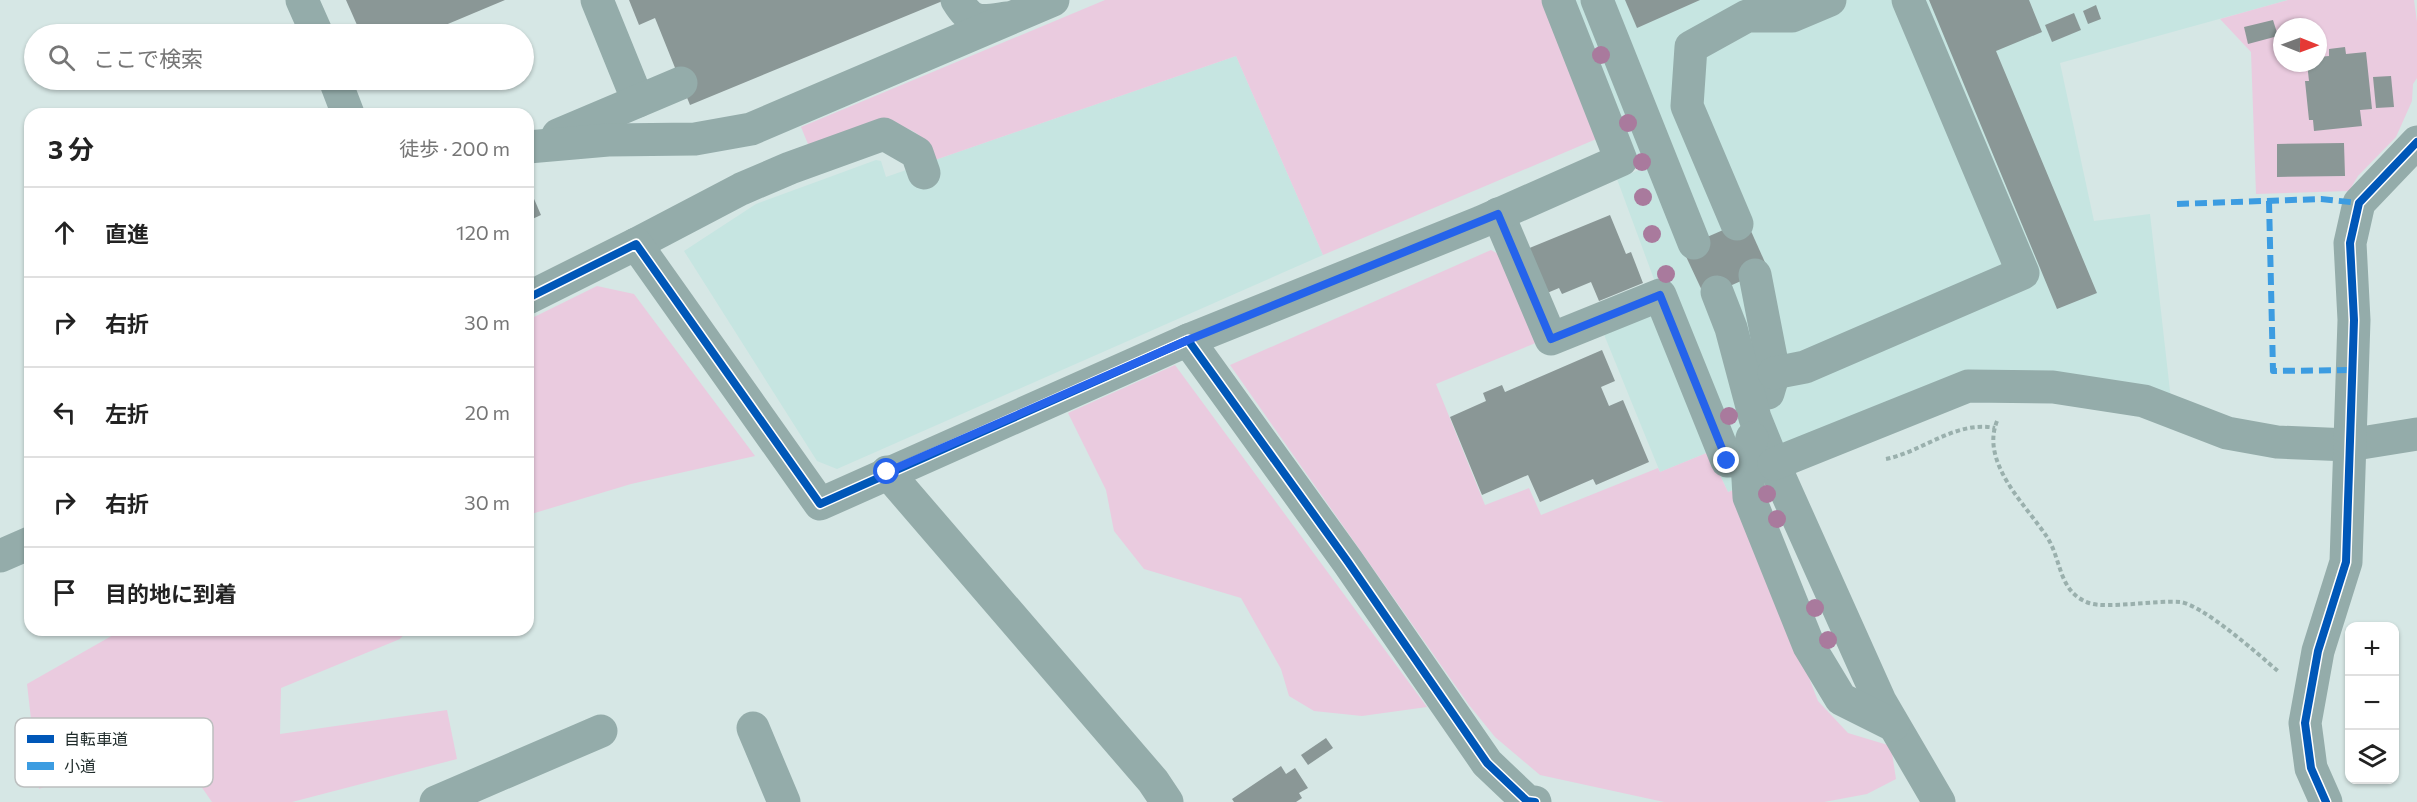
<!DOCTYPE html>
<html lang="ja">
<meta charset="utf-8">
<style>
:root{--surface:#fff;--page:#f6f6f6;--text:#222;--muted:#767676;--line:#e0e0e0}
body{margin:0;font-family:Commissioner,"Noto Sans JP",sans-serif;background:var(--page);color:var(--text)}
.controls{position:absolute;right:18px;bottom:18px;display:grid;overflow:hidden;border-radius:12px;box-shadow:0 2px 4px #0004}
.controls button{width:54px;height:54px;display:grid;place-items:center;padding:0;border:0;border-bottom:2px solid var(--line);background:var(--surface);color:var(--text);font:30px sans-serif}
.compass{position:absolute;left:2273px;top:18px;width:54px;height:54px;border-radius:50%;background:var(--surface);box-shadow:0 2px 4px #0004;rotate:91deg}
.stop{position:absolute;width:18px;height:18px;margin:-14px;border:4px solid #2563eb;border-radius:50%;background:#fff}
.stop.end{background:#2563eb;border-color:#fff;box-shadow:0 2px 6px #0008}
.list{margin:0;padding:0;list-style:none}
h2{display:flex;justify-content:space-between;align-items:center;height:78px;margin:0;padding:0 24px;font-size:26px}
h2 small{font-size:20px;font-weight:400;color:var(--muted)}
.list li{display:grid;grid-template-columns:39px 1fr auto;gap:18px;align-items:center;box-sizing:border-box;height:90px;padding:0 24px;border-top:2px solid var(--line)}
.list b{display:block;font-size:22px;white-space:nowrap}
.list em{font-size:20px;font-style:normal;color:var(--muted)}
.icon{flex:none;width:33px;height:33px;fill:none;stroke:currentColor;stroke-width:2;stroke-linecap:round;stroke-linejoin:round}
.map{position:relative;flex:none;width:2417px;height:802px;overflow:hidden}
.search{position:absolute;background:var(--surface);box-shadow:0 2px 4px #0004;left:24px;top:24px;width:510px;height:66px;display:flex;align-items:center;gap:15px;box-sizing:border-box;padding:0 21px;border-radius:33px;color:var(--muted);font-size:22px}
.panel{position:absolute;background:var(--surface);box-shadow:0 2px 4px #0004;left:24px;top:108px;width:510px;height:528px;border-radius:18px}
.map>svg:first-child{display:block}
</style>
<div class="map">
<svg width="2417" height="802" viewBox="0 0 2417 802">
<rect width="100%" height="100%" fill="#d6e7e5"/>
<g fill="#c6e5e1">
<polygon points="1572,0 2288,0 2060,63 2094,221 2150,214 2171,400 2017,371 1728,492 1709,452 1660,472 1603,332 1655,282 1617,179 1639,170"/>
<polygon points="1236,56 1323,255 837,469 817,461 684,251 756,204 876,160 881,161 886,177"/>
</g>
<g fill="#eacbdf" fill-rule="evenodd">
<path d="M 1105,0 L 1542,0 L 1601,137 L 1323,255 L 1236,56 L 935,160 C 914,100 851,134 810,149 L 801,127 Z"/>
<path d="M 2288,0 L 2414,0 L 2417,22 L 2417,78 L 2413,84 L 2412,101 L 2396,137 L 2358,176 L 2349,191 L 2256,194 L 2251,52 L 2220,19 ZM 2282,27 L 2318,27 L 2318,63 L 2282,63 Z"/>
<polygon points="1491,250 1507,259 1538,342 1436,384 1485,505 1529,488 1541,515 1658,468 1660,472 1709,452 1728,492 1736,489 1818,701 1848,733 1891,746 1896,779 1867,794 1824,802 1664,802 1540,775 1495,737 1469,705 1230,365"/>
<polygon points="597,286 634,294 755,456 631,484 528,515 528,320"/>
<polygon points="1175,365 1427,707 1362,716 1314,711 1289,696 1281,669 1241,598 1144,569 1114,531 1106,490 1068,413"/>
<polygon points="122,630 408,630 400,639 281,688 280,734 447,710 457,759 292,802 212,802 169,740 39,789 27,684"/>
</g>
<g fill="#8a9796">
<polygon points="346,0 505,0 424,34 361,34"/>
<polygon points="629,0 945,0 690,105 655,18 639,25"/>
<polygon points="1625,0 1700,0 1637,28"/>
<polygon points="1929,0 2029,0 2042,32 1996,51 2097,293 2057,309"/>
<polygon points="2096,5 2101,19 2088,24 2083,11"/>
<polygon points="2074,13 2081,30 2052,42 2045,25"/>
<polygon points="2273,20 2278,36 2248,44 2244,27"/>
<polygon points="2345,47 2346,54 2366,52 2372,109 2360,110 2362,126 2314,131 2313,120 2309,120 2305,81 2309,81 2307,63 2318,63 2318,57 2329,56 2329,49"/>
<polygon points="2391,76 2394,107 2376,108 2373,77"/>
<polygon points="2344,143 2345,176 2277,177 2277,144"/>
<polygon points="528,185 541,215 528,221"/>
<polygon points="1610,215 1626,254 1631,252 1643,283 1599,301 1591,282 1562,294 1559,288 1540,296 1522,251"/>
<polygon points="1746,220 1768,269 1705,297 1682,248"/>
<polygon points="1602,350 1615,381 1601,387 1609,406 1623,400 1649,462 1596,485 1593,479 1540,502 1528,475 1482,495 1450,417 1486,401 1483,393 1502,385 1505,392"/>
<polygon points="1326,738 1333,748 1308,765 1301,755"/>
<polygon points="1281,766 1286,774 1295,768 1308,788 1299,793 1302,798 1296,802 1234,802 1232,799"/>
</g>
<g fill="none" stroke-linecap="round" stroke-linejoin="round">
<g stroke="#9ab0ad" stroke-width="4" stroke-dasharray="4.5 3" stroke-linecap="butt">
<path d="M 1997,421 C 1980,463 2026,505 2047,537 C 2062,560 2058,592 2089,603 C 2106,609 2158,600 2180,602 C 2203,605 2258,654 2279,672"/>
<path d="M 1886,459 C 1922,452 1956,420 1995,428"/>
</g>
<g stroke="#94acaa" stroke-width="33">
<polyline points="302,0 317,34"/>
<polyline points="597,0 638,101"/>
<path d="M 957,0 C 972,25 980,22 1006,18"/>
<polyline points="1597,0 1694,243"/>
<polyline points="335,80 348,114"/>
<polyline points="558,135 681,83"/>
<polyline points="528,147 608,140 695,139 751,129 1053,0"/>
<polyline points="1498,214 1551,339 1660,295 1727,461 1772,460"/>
<polyline points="1737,224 1687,106 1691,47 1747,16 1792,16 1830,0"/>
<polyline points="636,244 741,189 790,168 884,134 917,153 924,173"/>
<polyline points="1755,275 1774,373 1768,393"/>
<polyline points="1717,292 1731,328 1755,418 1772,460 1880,701 1939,802"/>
<polyline points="528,298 636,244 820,504 1188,340 1348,562 1487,763 1527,801 1535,802"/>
<polyline points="1188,340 1481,222 1621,160 1558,0"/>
<polyline points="1774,373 1805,367 2023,273 1908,0"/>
<polyline points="1752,438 1747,461 1749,497 1809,646 1841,699 1893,725"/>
<polyline points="1774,464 1968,386 2053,387 2144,401 2227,433 2277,442 2349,445 2417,434"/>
<polyline points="887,472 1153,781 1167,802"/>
<polyline points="0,556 30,543"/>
<polyline points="753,728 784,802"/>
<polyline points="436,802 601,731"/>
<polyline points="2326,802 2311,768 2305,723 2318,651 2346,562 2354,320 2350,243 2359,203 2417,142"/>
</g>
<g stroke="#3c9ce1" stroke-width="6" stroke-dasharray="12 6" stroke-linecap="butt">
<polyline points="2269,201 2273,371 2352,370"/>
<polyline points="2177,204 2321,199 2359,203"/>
</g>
<defs>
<g id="cycleway">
<polyline points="528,298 636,244 820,504 1188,340 1348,562 1487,763 1527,801 1535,802"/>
<polyline points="2326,802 2311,768 2305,723 2318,651 2346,562 2354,320 2350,243 2359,203 2417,142"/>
</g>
</defs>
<use href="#cycleway" stroke="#fff" stroke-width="11"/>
<use href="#cycleway" stroke="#0057b8" stroke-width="8"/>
</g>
<g fill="#a97a9d">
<circle cx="1601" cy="55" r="9"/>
<circle cx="1628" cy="123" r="9"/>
<circle cx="1642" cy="162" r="9"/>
<circle cx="1643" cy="197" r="9"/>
<circle cx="1652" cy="234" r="9"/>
<circle cx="1666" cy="274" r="9"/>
<circle cx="1729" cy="416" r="9"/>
<circle cx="1767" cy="494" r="9"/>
<circle cx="1777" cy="519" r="9"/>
<circle cx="1815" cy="608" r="9"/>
<circle cx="1828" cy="640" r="9"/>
</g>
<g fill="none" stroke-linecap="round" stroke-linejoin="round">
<polyline stroke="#2563eb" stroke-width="8" points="887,472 1188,340 1498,214 1551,339 1660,295 1727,461"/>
</g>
<rect x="15" y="718" width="198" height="69" rx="9" fill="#fff" stroke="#bcbfbf" stroke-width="1.5"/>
<rect x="27" y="735" width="27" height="8" fill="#0057b8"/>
<rect x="27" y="762" width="27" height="8" fill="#3c9ce1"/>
<g font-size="16" fill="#1f2b2a">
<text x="64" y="745">自転車道</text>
<text x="64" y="772">小道</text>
</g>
</svg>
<div class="controls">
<button>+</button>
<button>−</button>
<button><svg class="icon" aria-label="layers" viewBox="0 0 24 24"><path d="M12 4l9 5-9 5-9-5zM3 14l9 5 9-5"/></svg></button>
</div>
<svg class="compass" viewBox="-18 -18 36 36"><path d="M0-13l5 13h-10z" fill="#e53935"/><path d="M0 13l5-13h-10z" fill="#767676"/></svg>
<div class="stop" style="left:887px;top:472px"></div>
<div class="stop end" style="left:1727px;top:461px"></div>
<div class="search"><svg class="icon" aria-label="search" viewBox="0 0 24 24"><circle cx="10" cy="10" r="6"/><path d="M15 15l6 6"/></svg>ここで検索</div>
<section class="panel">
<h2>3 分<small>徒歩 · 200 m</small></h2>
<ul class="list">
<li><svg class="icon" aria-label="ahead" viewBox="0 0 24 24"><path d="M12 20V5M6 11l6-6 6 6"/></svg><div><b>直進</b></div><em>120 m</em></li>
<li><svg class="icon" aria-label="right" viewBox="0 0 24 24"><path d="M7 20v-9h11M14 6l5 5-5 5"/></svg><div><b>右折</b></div><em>30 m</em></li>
<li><svg class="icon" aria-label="left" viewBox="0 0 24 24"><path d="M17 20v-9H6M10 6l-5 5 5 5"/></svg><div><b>左折</b></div><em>20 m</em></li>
<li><svg class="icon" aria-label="right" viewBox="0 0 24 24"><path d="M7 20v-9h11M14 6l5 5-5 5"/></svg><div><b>右折</b></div><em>30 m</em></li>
<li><svg class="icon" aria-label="arrive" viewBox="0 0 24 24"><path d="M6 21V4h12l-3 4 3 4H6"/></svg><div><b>目的地に到着</b></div></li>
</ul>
</section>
</div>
